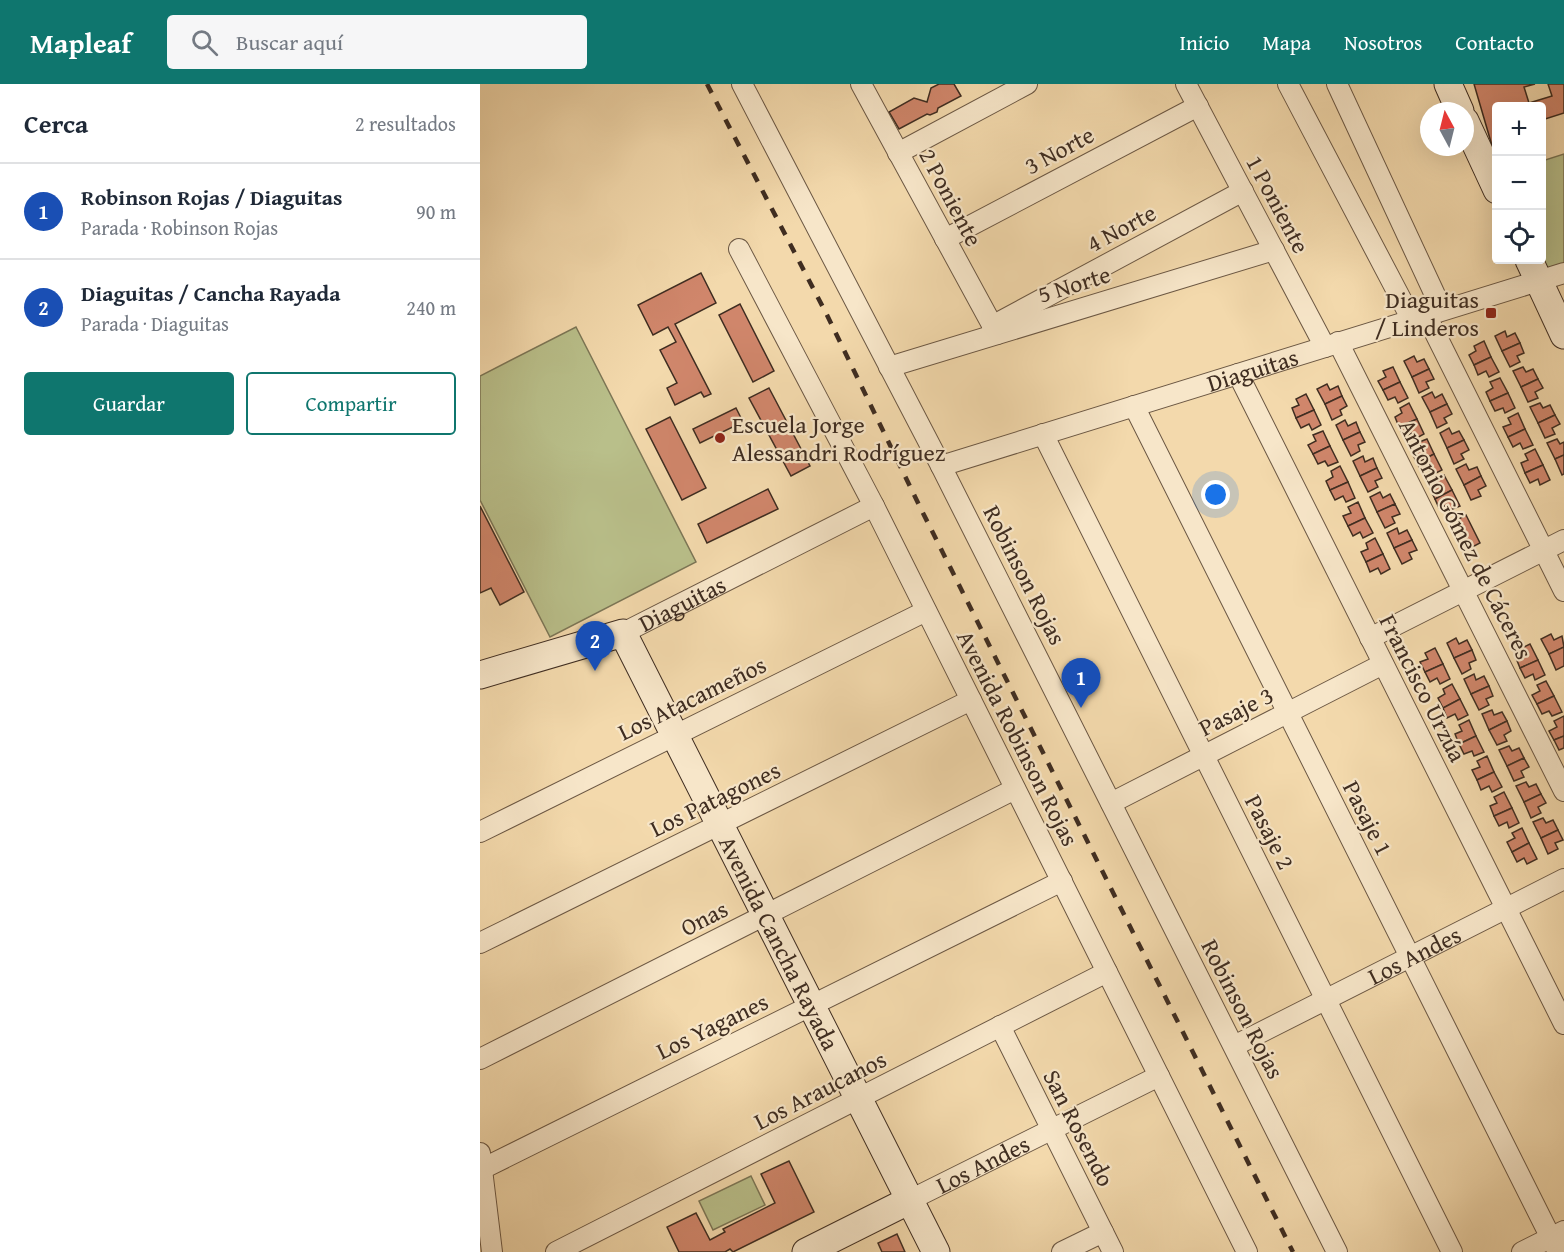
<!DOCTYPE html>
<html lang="es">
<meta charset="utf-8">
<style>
:root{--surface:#fff;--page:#f6f6f7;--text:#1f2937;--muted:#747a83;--line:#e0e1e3;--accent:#0f766e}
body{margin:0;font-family:"Gentium Book Plus",serif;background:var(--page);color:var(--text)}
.controls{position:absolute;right:18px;top:18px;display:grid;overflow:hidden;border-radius:6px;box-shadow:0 6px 24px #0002}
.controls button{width:54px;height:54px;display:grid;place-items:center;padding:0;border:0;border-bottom:2px solid var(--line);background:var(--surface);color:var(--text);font:30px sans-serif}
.compass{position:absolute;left:940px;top:18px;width:54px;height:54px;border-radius:50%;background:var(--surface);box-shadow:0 6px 24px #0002;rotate:353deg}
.you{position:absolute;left:736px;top:411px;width:21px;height:21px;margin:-15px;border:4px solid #fff;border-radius:50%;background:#1a73e8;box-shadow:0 0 0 9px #1a73e833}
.badge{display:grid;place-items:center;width:39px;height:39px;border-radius:50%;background:var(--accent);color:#fff;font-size:20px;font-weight:700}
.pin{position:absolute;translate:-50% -50px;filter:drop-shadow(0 2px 3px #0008)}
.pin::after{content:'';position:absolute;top:32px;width:21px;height:18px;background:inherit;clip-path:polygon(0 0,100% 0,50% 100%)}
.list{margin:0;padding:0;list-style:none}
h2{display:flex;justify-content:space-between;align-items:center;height:78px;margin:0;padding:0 24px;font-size:26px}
h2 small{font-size:20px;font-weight:400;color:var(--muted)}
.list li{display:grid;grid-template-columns:39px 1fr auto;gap:18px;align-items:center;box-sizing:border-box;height:96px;padding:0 24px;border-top:2px solid var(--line)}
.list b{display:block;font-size:22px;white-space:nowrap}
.list p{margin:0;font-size:20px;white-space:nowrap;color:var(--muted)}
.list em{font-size:20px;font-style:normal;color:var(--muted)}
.actions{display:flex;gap:12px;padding:18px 24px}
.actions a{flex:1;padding:14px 0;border:2px solid var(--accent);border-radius:6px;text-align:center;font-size:21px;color:var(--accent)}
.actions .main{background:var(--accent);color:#fff}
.icon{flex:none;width:33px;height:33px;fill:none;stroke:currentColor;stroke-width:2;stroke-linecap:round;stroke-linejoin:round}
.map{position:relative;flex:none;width:1084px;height:1168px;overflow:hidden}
header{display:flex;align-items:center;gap:36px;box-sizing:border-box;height:84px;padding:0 30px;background:var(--accent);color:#fff}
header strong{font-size:28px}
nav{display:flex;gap:33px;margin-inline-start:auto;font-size:21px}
.search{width:420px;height:54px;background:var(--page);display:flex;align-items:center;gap:15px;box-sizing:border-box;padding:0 21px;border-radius:6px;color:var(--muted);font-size:22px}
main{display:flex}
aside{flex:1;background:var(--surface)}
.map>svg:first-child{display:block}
</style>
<header>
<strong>Mapleaf</strong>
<div class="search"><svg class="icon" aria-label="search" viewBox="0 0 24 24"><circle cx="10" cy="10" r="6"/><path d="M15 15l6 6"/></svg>Buscar aquí</div>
<nav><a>Inicio</a><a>Mapa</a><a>Nosotros</a><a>Contacto</a></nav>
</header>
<main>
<aside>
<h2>Cerca<small>2 resultados</small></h2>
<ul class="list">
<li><span class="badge" style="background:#1a4fb4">1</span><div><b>Robinson Rojas / Diaguitas</b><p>Parada · Robinson Rojas</p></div><em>90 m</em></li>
<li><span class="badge" style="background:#1a4fb4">2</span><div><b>Diaguitas / Cancha Rayada</b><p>Parada · Diaguitas</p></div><em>240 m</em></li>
</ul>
<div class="actions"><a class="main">Guardar</a><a>Compartir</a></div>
</aside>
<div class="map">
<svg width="1084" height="1168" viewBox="0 0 1084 1168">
<rect width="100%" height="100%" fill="#f3d9ac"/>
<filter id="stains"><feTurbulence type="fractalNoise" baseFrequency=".00333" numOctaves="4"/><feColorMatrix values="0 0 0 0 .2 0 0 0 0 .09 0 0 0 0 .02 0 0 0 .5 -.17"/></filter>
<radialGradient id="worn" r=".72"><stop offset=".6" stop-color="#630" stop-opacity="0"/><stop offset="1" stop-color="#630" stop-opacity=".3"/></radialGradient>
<g fill="#b9bf8a" stroke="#7c7656" stroke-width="1.5">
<polygon points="1084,70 1084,180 1064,187 1062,176 1062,77"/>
<polygon points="96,243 216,478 70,553 0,416 0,292"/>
<polygon points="271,1092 285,1121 233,1146 219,1117"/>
</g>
<g fill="#d0866b" stroke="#3f2d21" stroke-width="1.5">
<polygon points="459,0 474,0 481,12 458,24 457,28 450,31 447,30 419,45 409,28 434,14 447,18 451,4"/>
<polygon points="994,0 1055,0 1044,3 1049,19 1072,12 1068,0 1084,0 1084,29 1062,36 1062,22 1017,22 1017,64 1013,65"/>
<polygon points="221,189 236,219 195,240 231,310 224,313 221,308 195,321 187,304 197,299 180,266 196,258 188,243 173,251 158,221"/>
<polygon points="260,220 294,287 273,298 239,231"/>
<polygon points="1025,247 1027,253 1035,249 1040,259 1022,267 1015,252"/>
<polygon points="1004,257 1011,273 994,281 989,271 996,267 994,262"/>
<polygon points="1040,259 1044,269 1037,272 1040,278 1030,283 1022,267"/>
<polygon points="934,272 937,278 944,275 949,285 932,293 924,277"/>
<polygon points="1011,273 1019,288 1009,293 1006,287 998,291 994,281"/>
<polygon points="913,283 920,298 903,306 898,297 906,293 903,287"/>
<polygon points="1043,283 1046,288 1053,285 1058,295 1041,303 1033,287"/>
<polygon points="949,285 954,295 946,298 949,304 939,309 932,293"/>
<polygon points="1020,294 1028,309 1010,317 1006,308 1013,304 1010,298"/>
<polygon points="1058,295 1063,304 1055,308 1058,314 1048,318 1041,303"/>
<polygon points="920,298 928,314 918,319 915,313 908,316 903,306"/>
<polygon points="847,300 850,306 858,302 862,312 845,320 837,305"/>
<polygon points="289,304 330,382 311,392 269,314"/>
<polygon points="952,308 955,314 962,310 967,320 950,328 942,313"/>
<polygon points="1028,309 1035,324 1025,329 1023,324 1015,327 1010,317"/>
<polygon points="826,310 834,326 816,334 812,324 819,321 816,315"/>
<polygon points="862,312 867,322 860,326 862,331 852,336 845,320"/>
<polygon points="929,319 937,335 919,343 915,333 922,329 920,324"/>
<polygon points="1060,319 1063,324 1070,321 1075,331 1058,339 1050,323"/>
<polygon points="967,320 972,330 964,334 967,339 957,344 950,328"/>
<polygon points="256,324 263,338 220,359 213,345"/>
<polygon points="834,326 841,341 832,346 829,340 821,344 816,334"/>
<polygon points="1038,329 1045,345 1028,353 1023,343 1031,340 1028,334"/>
<polygon points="1075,331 1080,340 1072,344 1075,350 1065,354 1058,339"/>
<polygon points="190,333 226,404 202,416 166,345"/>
<polygon points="937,335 944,350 935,355 932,349 924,353 919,343"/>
<polygon points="865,336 868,342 876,338 880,348 863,356 856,341"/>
<polygon points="969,344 972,350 979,347 984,356 967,364 960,349"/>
<polygon points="1045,345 1053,361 1043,365 1040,359 1033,363 1028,353"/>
<polygon points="843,347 850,362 833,370 828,361 836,357 833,351"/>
<polygon points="880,348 885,358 878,361 880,367 871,372 863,356"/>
<polygon points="947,355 954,370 937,379 932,369 940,365 937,359"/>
<polygon points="1077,355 1080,360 1084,358 1084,371 1075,375 1067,359"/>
<polygon points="984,356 989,366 981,370 984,375 974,380 967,364"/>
<polygon points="850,362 858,378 848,382 845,377 838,380 833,370"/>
<polygon points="1055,365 1063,381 1045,389 1041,379 1048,376 1045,370"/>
<polygon points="954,370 962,386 952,391 949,385 942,388 937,379"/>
<polygon points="1084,371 1084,390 1082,391 1075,375"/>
<polygon points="883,372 885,378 893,374 897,384 880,392 873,377"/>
<polygon points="986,380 989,386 997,383 1001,392 984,401 976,385"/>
<polygon points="1063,381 1070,396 1060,401 1058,395 1050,399 1045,389"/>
<polygon points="860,382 868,398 850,406 846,397 853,393 851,387"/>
<polygon points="897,384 902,394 895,397 898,403 888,408 880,392"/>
<polygon points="964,391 972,406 955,415 950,405 957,401 955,395"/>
<polygon points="1001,392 1006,402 998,406 1001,412 991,416 984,401"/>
<polygon points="868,398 875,414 866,418 863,412 855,416 850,406"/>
<polygon points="288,405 298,425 227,459 218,440"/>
<polygon points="972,406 980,422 970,426 967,421 959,424 955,415"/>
<polygon points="900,408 903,414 910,410 915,420 897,428 890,413"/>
<polygon points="878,418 885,434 868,442 863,432 871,429 868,423"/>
<polygon points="915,420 920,430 912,433 915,439 905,444 897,428"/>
<polygon points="0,422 44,508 20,521 11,504 0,509"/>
<polygon points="986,431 1000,459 983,468 969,440"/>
<polygon points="885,434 893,449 883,454 880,448 873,452 868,442"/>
<polygon points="917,444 919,450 927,446 932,456 914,464 907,449"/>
<polygon points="895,454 903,470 886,478 881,468 888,465 886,459"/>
<polygon points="932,456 937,466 929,469 932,475 922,480 914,464"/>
<polygon points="903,470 910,485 901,490 898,484 890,488 886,478"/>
<polygon points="1071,550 1074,556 1082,552 1084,563 1069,570 1061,555"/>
<polygon points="976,554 979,560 987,556 992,566 974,574 967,559"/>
<polygon points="1050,560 1058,576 1040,584 1036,574 1043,570 1040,565"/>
<polygon points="1084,563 1084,582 1076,586 1069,570"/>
<polygon points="955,564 963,580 945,588 940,578 948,575 945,569"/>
<polygon points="992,566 996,576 989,579 991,585 982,590 974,574"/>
<polygon points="1058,576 1065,591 1055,596 1053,590 1045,594 1040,584"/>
<polygon points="963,580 970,595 960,600 957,594 950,598 945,588"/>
<polygon points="994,590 996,596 1004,592 1009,602 991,610 984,595"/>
<polygon points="1066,597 1074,612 1057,620 1052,611 1060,607 1057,601"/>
<polygon points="972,600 980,615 963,624 958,614 965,610 963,605"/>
<polygon points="1009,602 1013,612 1006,615 1009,621 999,626 991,610"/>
<polygon points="1074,612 1082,628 1072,632 1069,627 1062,630 1057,620"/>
<polygon points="980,615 988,631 978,636 975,630 967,634 963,624"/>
<polygon points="1012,626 1014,631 1022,628 1027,637 1009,646 1002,630"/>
<polygon points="1084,632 1084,652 1074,656 1069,647 1077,643 1074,637"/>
<polygon points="989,636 996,652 979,660 975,650 982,647 979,641"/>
<polygon points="1027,637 1031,647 1024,651 1027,657 1017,661 1009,646"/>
<polygon points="996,652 1004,668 994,672 992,667 984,670 979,660"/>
<polygon points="1084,652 1084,664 1079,666 1074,656"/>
<polygon points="1029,662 1032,667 1039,664 1044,674 1027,682 1019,666"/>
<polygon points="1007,672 1014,688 997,696 992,686 1000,683 997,677"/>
<polygon points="1044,674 1049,683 1041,687 1044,693 1034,697 1027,682"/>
<polygon points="1014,688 1022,703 1012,708 1009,702 1001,706 997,696"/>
<polygon points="1046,698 1049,703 1056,700 1061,710 1044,718 1036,702"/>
<polygon points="1024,708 1032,724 1014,732 1010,722 1017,719 1014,713"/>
<polygon points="1061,710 1066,719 1058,723 1061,729 1051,734 1044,718"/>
<polygon points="1032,724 1039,739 1029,744 1027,738 1019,742 1014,732"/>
<polygon points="1063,734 1066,739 1073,736 1078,746 1061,754 1053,738"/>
<polygon points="1042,744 1049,759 1032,768 1027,758 1035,754 1032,749"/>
<polygon points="1078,746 1083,756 1075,759 1078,765 1068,770 1061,754"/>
<polygon points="1049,759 1057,775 1047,780 1044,774 1037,778 1032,768"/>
<polygon points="309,1077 334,1128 253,1168 250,1165 245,1168 199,1168 187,1143 216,1129 230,1156 245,1148 243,1145 295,1119 281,1090"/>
<polygon points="417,1150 425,1168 402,1168 398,1159"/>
</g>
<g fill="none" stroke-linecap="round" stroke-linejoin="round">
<defs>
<g id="street">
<polyline points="262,0 461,382 857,1168"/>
<polyline points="381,0 517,250"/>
<polyline points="706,0 845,263"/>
<polyline points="808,0 932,236"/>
<polyline points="857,0 962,226"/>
<polyline points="418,69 547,0"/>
<polyline points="465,155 718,22"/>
<polyline points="259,165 394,422 767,1168"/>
<polyline points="946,231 1084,507"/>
<polyline points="512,242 763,107"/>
<polyline points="858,258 1084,707"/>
<polyline points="409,283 794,166"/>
<polyline points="758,290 1084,940"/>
<polyline points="654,322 1078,1168"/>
<polyline points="563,350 972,1168"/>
<path id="s1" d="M 461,382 L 1084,189"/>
<path id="s2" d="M 143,549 L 394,422"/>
<polyline points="890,554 1084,456"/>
<polyline points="631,719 903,580"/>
<polyline points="0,748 446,527"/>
<polyline points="0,859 491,616"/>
<polyline points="520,942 633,1168"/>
<path id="s3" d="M 754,962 L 1084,795"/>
<polyline points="0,975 535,705"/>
<polyline points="0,1069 12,1168"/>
<polyline points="2,1085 582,797"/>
<path id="s4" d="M 430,1116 L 679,992"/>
<polyline points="76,1168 627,888"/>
<polyline points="582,1168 623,1148"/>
<polyline points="1042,1168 1084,1147"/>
</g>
<g id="secondary">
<polyline points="968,0 980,27"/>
<polyline points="985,37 1017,106"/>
<polyline points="1049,176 1084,251"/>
<path id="s5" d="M 0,591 L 143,549 L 456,1168"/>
<polyline points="326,1168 430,1116"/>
</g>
</defs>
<use href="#street" stroke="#6c5844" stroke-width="22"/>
<use href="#secondary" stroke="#3f2d21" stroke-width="29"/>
<use href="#street" stroke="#f7e6c9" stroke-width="20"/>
<use href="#secondary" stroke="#f7e6c9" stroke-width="27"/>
<polyline stroke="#3f2d21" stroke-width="4.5" stroke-dasharray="10 10" stroke-linecap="butt" points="227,0 347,231 440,423 813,1168"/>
</g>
<g fill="#8f2418" stroke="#f7e6c9" stroke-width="2">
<rect x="1005" y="223" width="12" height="12" rx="3"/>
<circle cx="240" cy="354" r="6"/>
</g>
<g text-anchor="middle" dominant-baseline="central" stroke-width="4.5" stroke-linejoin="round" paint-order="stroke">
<g font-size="24" fill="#3f2d21" stroke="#f7e6c9">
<text transform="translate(579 66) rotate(-28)">3 Norte</text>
<text transform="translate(471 113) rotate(62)">2 Poniente</text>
<text transform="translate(798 120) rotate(62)">1 Poniente</text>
<text transform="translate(641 144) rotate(-28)">4 Norte</text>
<text transform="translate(594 200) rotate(-17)">5 Norte</text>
<text stroke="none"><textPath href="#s1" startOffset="326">Diaguitas</textPath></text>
<text transform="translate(986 455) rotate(63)">Antonio Gómez de Cáceres</text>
<text transform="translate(545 491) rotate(63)">Robinson Rojas</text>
<text stroke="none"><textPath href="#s2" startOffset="66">Diaguitas</textPath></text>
<text transform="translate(943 604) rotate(63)">Francisco Urzúa</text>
<text transform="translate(212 614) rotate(-26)">Los Atacameños</text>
<text transform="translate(756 627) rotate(-27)">Pasaje 3</text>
<text transform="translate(538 654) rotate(63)">Avenida Robinson Rojas</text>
<text transform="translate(235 715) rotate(-26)">Los Patagones</text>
<text transform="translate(888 734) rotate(63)">Pasaje 1</text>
<text transform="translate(790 748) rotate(63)">Pasaje 2</text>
<text transform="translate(224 834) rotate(-27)">Onas</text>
<text stroke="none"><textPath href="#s5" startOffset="496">Avenida Cancha Rayada</textPath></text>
<text stroke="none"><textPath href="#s3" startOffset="202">Los Andes</textPath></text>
<text transform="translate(763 925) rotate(63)">Robinson Rojas</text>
<text transform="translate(232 942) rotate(-26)">Los Yaganes</text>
<text transform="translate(340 1006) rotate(-27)">Los Araucanos</text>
<text transform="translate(599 1044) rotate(63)">San Rosendo</text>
<text stroke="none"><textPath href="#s4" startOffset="81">Los Andes</textPath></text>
</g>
<g font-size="24" fill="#3f2d21" stroke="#f7e6c9" text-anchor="end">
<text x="999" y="215">Diaguitas<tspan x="999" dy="28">/ Linderos</tspan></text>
<text x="252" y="340" text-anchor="start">Escuela Jorge<tspan x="252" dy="28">Alessandri Rodríguez</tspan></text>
</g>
</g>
<rect width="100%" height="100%" filter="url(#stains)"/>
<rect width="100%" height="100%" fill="url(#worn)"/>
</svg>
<div class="controls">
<button>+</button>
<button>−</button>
<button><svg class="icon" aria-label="locate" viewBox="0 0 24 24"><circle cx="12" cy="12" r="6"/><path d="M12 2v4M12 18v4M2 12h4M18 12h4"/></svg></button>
</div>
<svg class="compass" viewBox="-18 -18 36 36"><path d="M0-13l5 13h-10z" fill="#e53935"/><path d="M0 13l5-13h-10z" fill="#747a83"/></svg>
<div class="you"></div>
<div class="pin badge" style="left:601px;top:624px;background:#1a4fb4">1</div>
<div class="pin badge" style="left:115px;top:587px;background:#1a4fb4">2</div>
</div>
</main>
